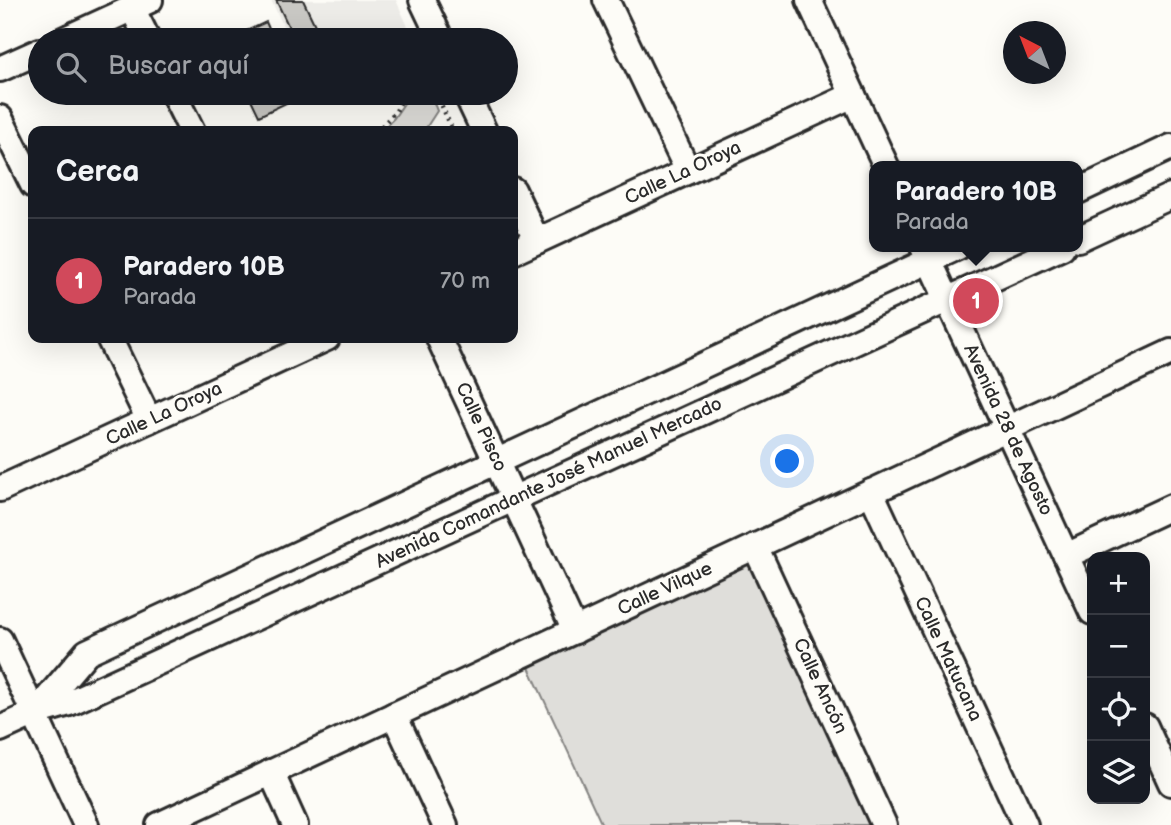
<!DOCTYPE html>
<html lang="es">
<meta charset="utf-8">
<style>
:root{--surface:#171b24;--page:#20242c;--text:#f1f3f6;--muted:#9ea1a6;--line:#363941;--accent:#d1495b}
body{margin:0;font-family:"Balsamiq Sans",sans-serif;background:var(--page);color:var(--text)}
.controls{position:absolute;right:21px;bottom:21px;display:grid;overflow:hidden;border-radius:14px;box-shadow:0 7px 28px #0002}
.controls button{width:63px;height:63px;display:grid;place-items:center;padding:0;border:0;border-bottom:2px solid var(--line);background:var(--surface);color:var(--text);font:35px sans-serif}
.compass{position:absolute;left:1003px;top:21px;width:63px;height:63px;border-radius:50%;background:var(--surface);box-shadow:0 7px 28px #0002;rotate:318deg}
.you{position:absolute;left:788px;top:462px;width:24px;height:24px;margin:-18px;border:5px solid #fff;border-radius:50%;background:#1a73e8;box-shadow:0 0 0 10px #1a73e833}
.badge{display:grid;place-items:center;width:46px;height:46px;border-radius:50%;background:var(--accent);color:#fff;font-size:23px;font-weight:700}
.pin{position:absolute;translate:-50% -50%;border:4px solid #fff;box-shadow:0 2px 7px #0006}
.popup{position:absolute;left:869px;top:161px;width:214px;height:91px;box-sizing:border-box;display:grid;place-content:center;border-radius:14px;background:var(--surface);filter:drop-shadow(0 2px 5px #0005);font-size:23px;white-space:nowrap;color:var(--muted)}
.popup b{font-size:26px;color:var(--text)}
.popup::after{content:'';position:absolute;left:50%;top:100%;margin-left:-14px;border:14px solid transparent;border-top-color:var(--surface)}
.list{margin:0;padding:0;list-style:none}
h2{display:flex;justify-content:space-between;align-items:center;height:91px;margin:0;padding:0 28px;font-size:30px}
h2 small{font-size:23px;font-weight:400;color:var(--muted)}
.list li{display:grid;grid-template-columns:46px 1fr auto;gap:21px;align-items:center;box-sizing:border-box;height:126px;padding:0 28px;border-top:2px solid var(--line)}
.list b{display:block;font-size:26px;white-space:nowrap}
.list p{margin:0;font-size:23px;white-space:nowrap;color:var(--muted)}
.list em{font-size:23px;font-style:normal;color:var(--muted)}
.icon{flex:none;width:38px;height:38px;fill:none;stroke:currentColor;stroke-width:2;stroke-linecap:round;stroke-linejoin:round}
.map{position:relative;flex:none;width:1171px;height:825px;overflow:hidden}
.search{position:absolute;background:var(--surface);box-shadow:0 7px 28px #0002;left:28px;top:28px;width:490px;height:77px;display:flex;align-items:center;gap:18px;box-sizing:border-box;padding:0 24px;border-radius:38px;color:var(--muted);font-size:26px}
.panel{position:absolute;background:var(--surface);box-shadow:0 7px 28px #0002;left:28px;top:126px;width:490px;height:217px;border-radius:14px}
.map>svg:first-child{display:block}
</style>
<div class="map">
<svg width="1171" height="825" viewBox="0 0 1171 825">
<rect width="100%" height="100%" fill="#fdfcf7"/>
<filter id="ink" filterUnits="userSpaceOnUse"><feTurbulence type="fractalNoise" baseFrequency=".0143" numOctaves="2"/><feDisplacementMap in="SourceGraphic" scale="14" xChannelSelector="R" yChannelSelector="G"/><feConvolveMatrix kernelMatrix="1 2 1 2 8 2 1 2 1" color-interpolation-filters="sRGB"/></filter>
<g filter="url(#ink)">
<polygon fill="#edece8" points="271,0 396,0 414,40 290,40"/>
<g fill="#dfdeda" stroke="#858482" stroke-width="2">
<path d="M 411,93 L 430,93 L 437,111 L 424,131 C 418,131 412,129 406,130 C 398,131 389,131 381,131 L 394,118 Z"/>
<polygon points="747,560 871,825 602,825 527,663"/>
</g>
<g fill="#c9c8c4" stroke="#2b2b2b" stroke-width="2">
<polygon points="276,0 303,0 322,40 295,40"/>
<polygon points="266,22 274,40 227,40"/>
<polygon points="248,93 300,93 301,96 259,116"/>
</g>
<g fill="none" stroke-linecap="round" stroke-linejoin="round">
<defs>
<g id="minor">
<polyline points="422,0 441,40"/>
<polyline points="606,0 688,171"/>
<polyline points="809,0 886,166"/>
<polyline points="132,8 148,40"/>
<polyline points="63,40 150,0"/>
<polyline points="0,69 40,51"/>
<polyline points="173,93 192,131"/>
<polyline points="466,93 484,131"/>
<polyline points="0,118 33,185"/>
<polyline points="513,190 537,241"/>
<polyline points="1078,191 1171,147"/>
<polyline points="1078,239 1171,196"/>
<polyline points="923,247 1092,612"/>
<polyline points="513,252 853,95"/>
<polyline points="109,338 149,420"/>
<polyline points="439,338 575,631"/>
<polyline points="0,489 327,338"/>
<polyline points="871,492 1025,825"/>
<polyline points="755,546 884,825"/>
<polyline points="1066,556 1171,507"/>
<polyline points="0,640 86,825"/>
<polyline points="35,713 87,652 958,247"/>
<polyline points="394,715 445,825"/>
<polyline points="1145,726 1171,783"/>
<polyline points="0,729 35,713 69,703 1062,247"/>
<polyline points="271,772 295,825"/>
<polyline points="159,825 1171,352"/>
</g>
</defs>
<use href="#minor" stroke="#2b2b2b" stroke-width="30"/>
<g stroke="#2b2b2b" stroke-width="4.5" stroke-dasharray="2 5" stroke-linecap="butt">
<polyline points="436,93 453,131"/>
<polyline points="377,131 396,111 405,93"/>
</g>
<use href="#minor" stroke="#fdfcf7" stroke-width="24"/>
</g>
</g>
<g text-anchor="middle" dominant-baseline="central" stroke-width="6" stroke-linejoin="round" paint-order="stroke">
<g font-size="19" fill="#2b2b2b" stroke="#fdfcf7">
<text transform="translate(683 173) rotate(-25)">Calle La Oroya</text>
<text transform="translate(164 414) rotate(-25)">Calle La Oroya</text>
<text transform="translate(481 427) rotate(65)">Calle Pisco</text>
<text transform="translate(1008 430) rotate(65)">Avenida 28 de Agosto</text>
<text transform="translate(549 483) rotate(-25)">Avenida Comandante José Manuel Mercado</text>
<text transform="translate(665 589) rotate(-25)">Calle Vilque</text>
<text transform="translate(948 659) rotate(65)">Calle Matucana</text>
<text transform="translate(820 686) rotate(65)">Calle Ancón</text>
</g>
</g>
</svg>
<div class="controls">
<button>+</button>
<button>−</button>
<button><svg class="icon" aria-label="locate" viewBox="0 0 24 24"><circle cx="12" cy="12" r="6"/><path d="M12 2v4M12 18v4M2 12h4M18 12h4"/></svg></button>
<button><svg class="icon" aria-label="layers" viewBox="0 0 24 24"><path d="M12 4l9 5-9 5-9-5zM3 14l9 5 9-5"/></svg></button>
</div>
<svg class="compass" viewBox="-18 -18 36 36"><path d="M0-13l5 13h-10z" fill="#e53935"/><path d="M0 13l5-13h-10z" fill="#9ea1a6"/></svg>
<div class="you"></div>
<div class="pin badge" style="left:976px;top:301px">1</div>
<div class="popup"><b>Paradero 10B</b>Parada</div>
<div class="search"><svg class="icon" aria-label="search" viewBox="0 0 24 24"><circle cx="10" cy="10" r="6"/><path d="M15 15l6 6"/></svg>Buscar aquí</div>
<section class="panel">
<h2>Cerca<small></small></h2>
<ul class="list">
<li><span class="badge">1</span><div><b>Paradero 10B</b><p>Parada</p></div><em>70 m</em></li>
</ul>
</section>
</div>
